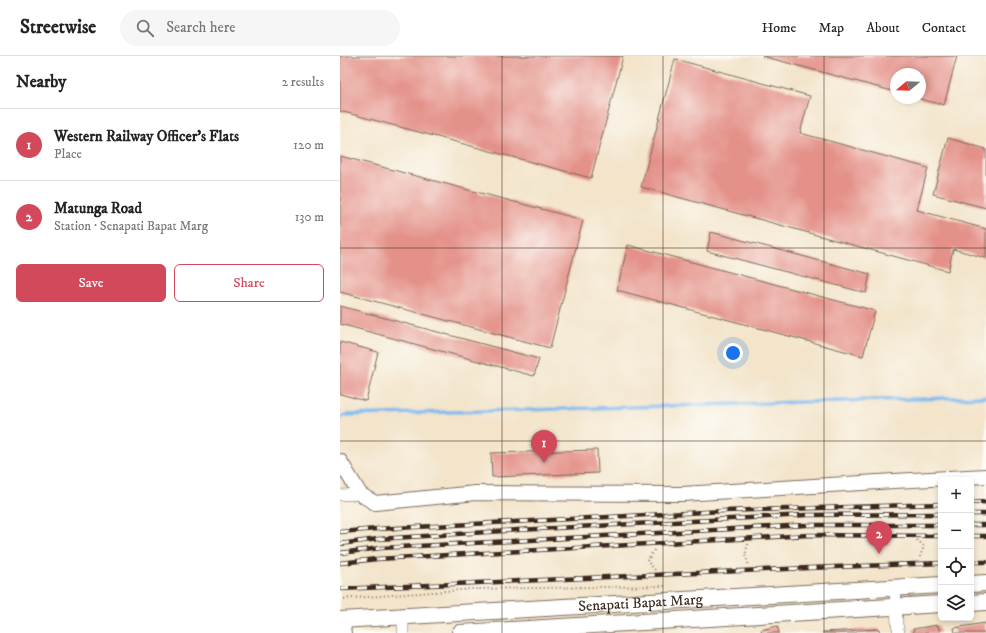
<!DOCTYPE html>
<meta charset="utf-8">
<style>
:root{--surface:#fff;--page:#f6f6f6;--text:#222;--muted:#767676;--line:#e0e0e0;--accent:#d1495b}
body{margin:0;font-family:"IM FELL DW Pica",serif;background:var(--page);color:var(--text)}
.controls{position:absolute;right:12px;bottom:12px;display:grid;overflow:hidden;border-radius:6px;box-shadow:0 2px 6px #0003}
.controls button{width:36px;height:36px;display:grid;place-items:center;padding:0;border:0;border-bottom:1px solid var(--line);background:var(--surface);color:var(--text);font:20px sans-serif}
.compass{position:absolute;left:550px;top:12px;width:36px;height:36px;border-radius:50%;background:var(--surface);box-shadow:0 2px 6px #0003;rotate:251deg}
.you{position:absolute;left:393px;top:297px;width:14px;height:14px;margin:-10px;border:3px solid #fff;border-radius:50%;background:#1a73e8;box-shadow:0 0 0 6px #1a73e833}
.badge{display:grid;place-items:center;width:26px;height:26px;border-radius:50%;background:var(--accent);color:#fff;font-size:13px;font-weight:700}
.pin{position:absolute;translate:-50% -33px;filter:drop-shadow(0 1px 2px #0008)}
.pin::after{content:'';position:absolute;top:21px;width:14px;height:12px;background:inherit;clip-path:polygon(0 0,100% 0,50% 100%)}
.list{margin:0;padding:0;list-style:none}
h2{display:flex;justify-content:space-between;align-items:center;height:52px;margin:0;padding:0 16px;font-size:17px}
h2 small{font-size:13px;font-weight:400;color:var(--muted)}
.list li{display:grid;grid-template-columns:26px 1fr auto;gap:12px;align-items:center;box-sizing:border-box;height:72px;padding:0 16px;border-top:1px solid var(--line)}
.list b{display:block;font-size:15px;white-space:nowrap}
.list p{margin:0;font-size:13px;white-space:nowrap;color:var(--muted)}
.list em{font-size:13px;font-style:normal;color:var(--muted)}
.actions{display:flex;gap:8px;padding:12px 16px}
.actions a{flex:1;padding:9px 0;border:1px solid var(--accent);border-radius:6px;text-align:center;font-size:14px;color:var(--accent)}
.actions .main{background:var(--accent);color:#fff}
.icon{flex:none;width:22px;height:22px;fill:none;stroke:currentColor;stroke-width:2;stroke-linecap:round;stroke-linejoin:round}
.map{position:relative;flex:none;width:646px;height:577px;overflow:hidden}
header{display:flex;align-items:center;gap:24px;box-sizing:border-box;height:56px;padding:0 20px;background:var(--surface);border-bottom:1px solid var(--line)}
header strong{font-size:19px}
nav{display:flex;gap:22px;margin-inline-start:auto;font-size:14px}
.search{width:280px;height:36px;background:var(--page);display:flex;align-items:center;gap:10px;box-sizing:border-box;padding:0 14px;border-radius:22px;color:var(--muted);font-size:15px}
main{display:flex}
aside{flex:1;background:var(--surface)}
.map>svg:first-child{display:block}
</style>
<header>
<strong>Streetwise</strong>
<div class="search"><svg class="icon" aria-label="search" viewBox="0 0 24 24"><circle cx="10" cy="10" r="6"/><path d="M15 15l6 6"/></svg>Search here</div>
<nav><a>Home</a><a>Map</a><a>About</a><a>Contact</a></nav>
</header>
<main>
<aside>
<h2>Nearby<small>2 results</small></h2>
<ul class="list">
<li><span class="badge">1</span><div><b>Western Railway Officer's Flats</b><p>Place</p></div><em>120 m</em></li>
<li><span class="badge">2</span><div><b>Matunga Road</b><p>Station · Senapati Bapat Marg</p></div><em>130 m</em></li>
</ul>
<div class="actions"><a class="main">Save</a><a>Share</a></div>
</aside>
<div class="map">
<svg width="646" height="577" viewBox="0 0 646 577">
<rect width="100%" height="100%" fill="#fdfcf7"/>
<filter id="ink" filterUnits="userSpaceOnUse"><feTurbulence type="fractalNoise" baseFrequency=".025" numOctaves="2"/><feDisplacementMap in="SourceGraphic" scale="8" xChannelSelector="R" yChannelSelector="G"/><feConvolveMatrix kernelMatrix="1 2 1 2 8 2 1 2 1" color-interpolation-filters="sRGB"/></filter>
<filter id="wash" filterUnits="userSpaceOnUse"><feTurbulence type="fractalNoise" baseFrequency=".012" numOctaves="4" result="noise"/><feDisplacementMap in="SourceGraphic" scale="16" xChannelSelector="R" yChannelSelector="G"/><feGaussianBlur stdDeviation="0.9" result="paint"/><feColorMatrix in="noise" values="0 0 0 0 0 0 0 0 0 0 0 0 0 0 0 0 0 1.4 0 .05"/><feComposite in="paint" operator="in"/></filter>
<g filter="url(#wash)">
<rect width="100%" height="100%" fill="#f3e4ca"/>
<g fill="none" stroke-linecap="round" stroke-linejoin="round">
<polyline stroke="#7cb9ef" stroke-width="3.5" points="0,362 5,359 646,341"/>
</g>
<g id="blocks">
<g fill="#e49289">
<polygon points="0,0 283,0 251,122 0,55"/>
<polygon points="422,0 617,0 604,49 580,43 580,18 556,18 556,36"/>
<polygon points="335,3 470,40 460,77 588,112 577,154 646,173 646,202 613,193 608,215 301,131"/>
<polygon points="608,82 646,93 646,152 593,138"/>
<polygon points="0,100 243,164 210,292 0,236"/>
<polygon points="371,176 530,218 526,237 367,195"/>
<polygon points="288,189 535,255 523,300 277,234"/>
<polygon points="0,250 199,303 194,320 0,268"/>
<polygon points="0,286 38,296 26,345 0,338"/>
<polygon points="257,394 258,417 152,421 151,397"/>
<polygon points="645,567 646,577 615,577 614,572"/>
<polygon points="598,569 600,577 574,577 573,573"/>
<polygon points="437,570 439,577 422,577 421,574"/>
<polygon points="539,573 540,577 483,577 483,576"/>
</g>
</g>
</g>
<g filter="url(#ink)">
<use href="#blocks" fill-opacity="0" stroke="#7b6b5a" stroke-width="1"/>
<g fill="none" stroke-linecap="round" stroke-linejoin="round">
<defs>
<g id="minor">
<polyline points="0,439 20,438"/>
<polyline points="555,532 557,568 559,577"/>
<polyline points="63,561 63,577"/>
</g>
<g id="tertiary">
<polyline points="0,405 20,438 35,447 136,437 342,438 554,425 646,420"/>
<polyline points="2,564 4,577"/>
</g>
<g id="secondary">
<polyline points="631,528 646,527"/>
<polyline points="631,547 646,546"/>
<path id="s1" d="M 0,564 L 601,529"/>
<polyline points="120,577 601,548"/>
</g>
</defs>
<use href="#minor" stroke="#7b6b5a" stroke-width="12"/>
<use href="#tertiary" stroke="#7b6b5a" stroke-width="16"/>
<use href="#secondary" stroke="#7b6b5a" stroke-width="18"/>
<g stroke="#7b6b5a" stroke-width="2" stroke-dasharray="1 3" stroke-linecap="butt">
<polyline points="577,484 584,490 579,503"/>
<polyline points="408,488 405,499 409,510"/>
<polyline points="314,494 307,505 315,514"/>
<polyline points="0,543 132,533 325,530"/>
</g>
<use href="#minor" stroke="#fff" stroke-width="11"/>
<use href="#tertiary" stroke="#fff" stroke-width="14"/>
<use href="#secondary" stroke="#fff" stroke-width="16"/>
<defs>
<g id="rail">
<polyline points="631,447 646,446"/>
<polyline points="631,458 646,458"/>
<polyline points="631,469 646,469"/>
<polyline points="0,476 37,473 384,455 601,448"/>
<polyline points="631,480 646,480"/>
<polyline points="0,488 38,483 178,474 467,459 601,458"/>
<polyline points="0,497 41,492 467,469 601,469"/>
<polyline points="631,506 646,506"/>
<polyline points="0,507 37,503 469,479 601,480"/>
<polyline points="0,533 469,512 601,507"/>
</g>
</defs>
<use href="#rail" stroke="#3b2a1e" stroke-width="4.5"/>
<use href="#rail" stroke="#fdfcf7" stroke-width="3" stroke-dasharray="9" stroke-linecap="butt"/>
</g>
</g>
<path fill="none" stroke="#3b2a1e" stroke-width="1" stroke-opacity="0.55" d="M 162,0 L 162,577M 323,0 L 323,577M 484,0 L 484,577M 0,192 L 646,192M 0,385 L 646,385"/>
<g text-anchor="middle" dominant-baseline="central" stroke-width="3" stroke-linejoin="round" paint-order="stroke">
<g font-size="15" fill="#3b2a1e" stroke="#fdfcf7">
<text stroke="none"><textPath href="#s1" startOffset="301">Senapati Bapat Marg</textPath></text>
</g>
</g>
</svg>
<div class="controls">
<button>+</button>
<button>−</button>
<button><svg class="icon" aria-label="locate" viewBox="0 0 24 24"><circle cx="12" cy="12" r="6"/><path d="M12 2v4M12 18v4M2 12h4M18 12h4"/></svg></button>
<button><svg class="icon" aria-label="layers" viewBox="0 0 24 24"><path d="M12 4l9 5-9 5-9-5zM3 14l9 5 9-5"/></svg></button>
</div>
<svg class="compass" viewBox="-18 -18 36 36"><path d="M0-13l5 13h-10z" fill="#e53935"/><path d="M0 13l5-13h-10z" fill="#767676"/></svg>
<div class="you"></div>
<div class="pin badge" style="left:204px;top:407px">1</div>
<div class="pin badge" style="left:539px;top:498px">2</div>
</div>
</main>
